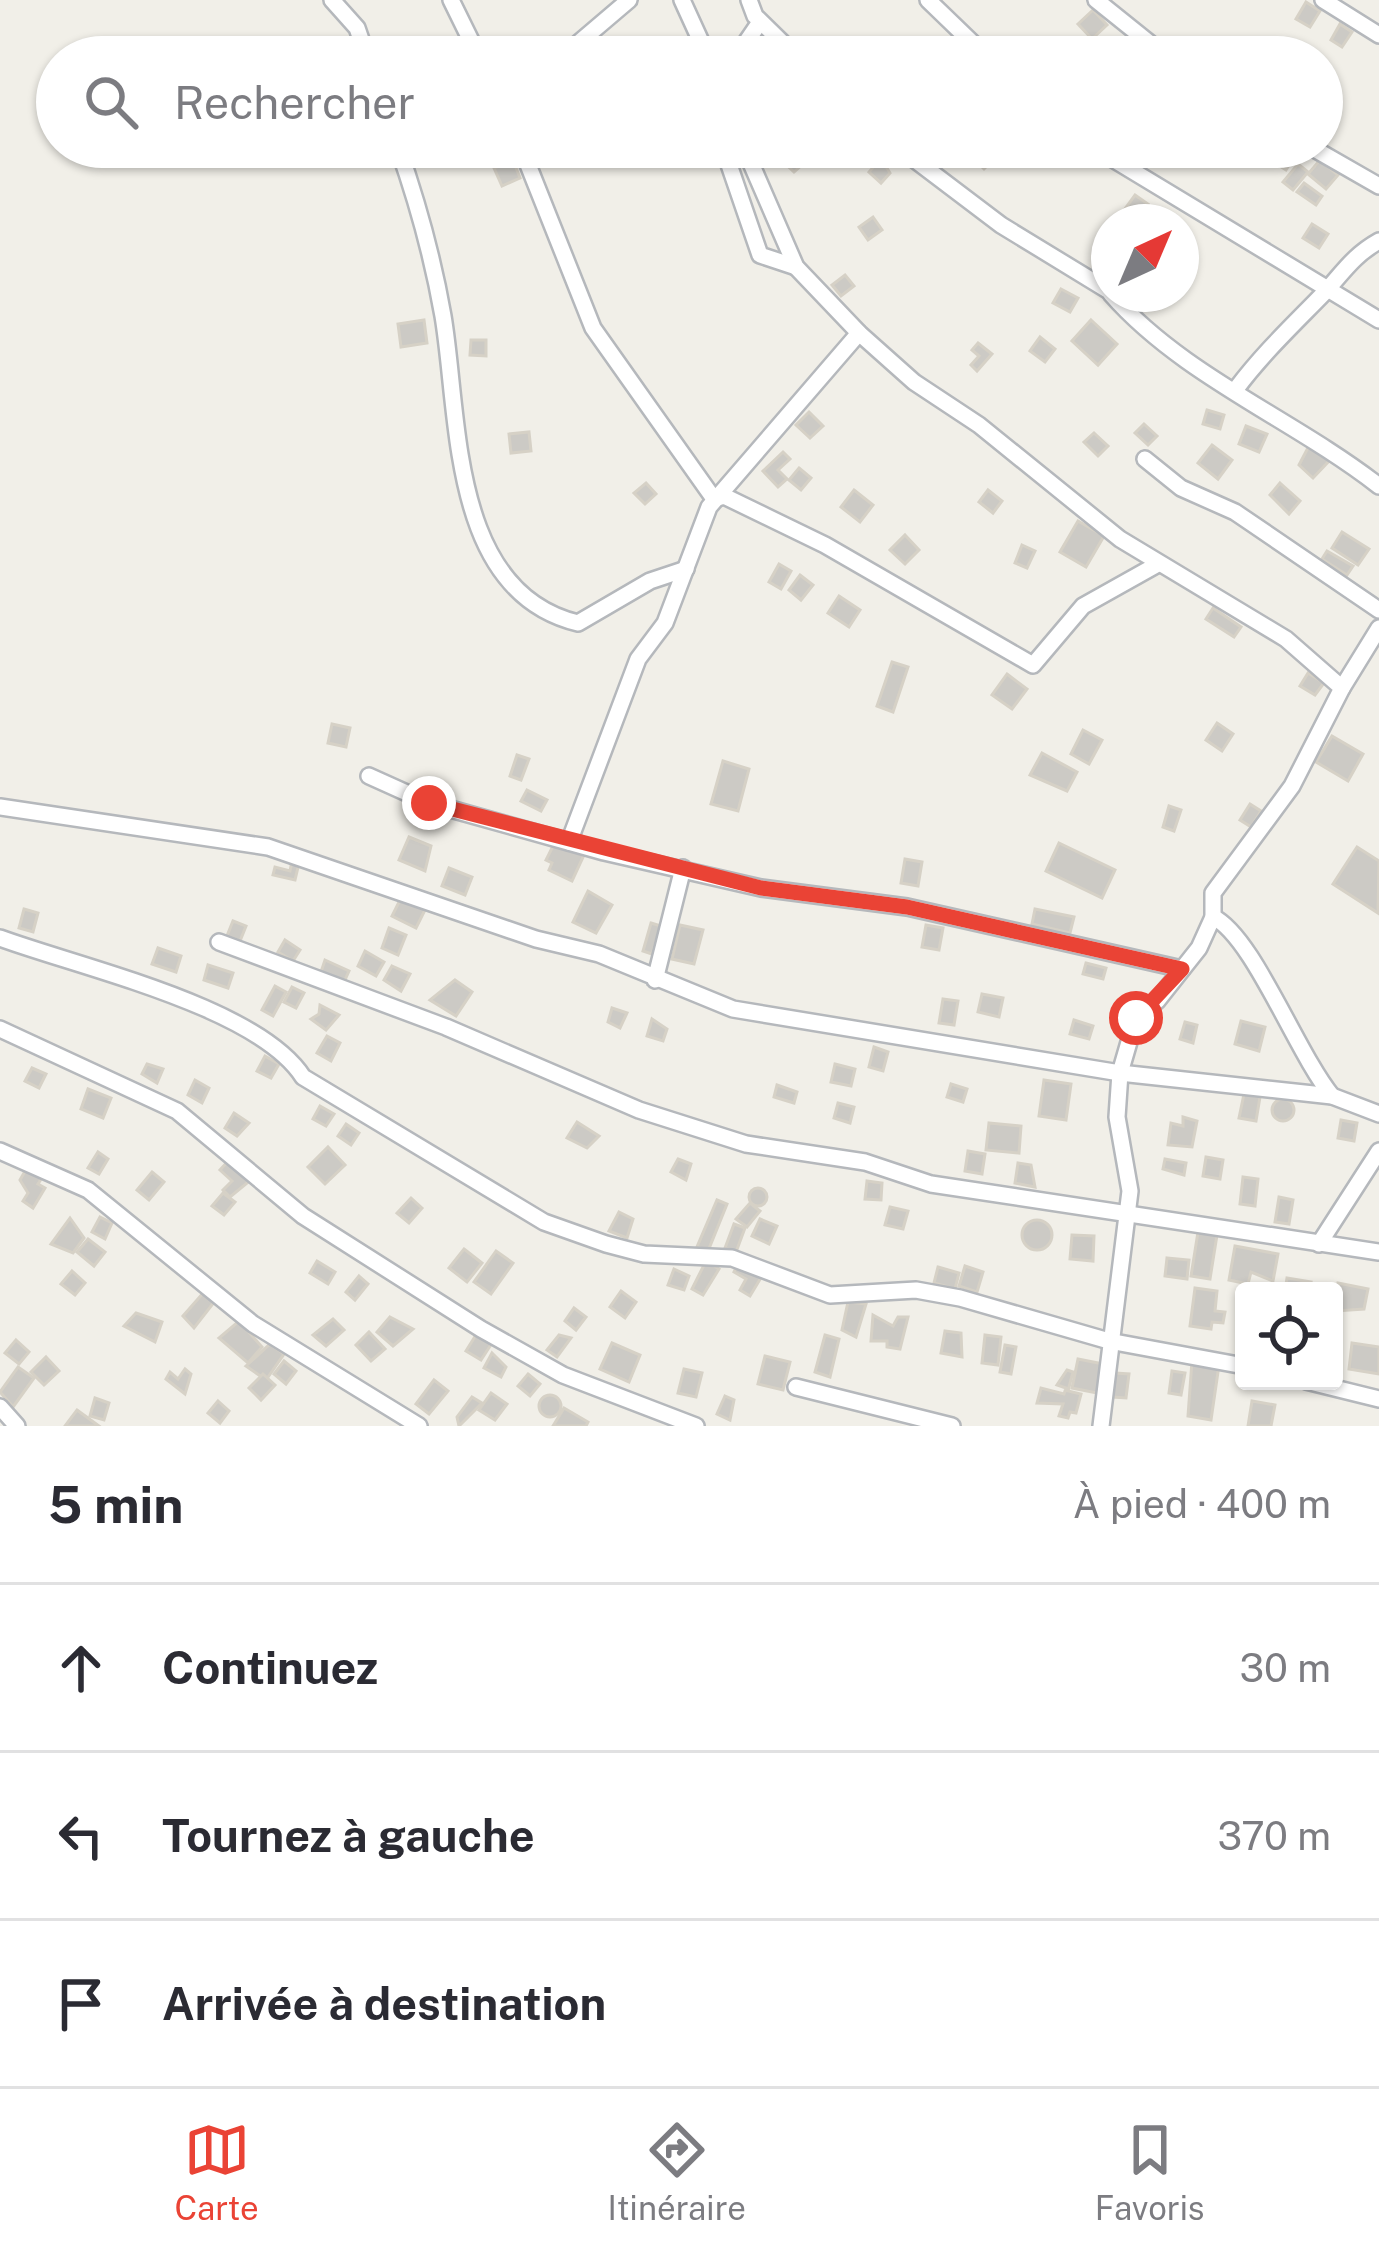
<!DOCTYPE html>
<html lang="fr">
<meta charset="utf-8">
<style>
:root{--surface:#fff;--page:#f7f7f7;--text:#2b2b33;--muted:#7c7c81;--line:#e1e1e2;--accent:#ea4335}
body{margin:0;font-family:"Public Sans",sans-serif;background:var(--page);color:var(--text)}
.controls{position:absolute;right:36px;bottom:36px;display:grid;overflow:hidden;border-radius:12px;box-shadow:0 3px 9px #0004}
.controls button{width:108px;height:108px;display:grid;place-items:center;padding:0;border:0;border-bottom:3px solid var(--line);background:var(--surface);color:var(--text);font:60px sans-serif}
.compass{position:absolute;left:1091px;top:204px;width:108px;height:108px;border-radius:50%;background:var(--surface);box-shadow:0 3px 9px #0004;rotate:44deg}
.stop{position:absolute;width:36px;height:36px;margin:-27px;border:9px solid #ea4335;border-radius:50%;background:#fff}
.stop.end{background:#ea4335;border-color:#fff;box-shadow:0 3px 12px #0008}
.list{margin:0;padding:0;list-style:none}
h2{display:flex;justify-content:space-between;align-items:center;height:156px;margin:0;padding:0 48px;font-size:51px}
h2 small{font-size:39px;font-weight:400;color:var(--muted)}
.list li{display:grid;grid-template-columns:78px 1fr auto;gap:36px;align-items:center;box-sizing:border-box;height:168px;padding:0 48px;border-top:3px solid var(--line)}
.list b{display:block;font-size:45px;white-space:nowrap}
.list em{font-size:39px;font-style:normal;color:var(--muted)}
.icon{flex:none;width:66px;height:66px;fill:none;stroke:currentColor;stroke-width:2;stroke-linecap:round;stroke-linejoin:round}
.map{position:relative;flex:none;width:1379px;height:1426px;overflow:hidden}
.search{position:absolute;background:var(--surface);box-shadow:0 3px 9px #0004;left:36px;right:36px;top:36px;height:132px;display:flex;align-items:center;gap:30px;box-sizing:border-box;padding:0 42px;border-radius:66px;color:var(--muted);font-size:45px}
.sheet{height:660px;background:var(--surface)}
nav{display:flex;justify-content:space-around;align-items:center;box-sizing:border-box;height:168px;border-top:3px solid var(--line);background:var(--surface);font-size:33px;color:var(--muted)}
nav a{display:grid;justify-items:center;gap:6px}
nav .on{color:var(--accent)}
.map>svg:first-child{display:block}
</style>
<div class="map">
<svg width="1379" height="1426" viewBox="0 0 1379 1426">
<rect width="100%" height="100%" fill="#f1efe8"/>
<g fill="#cccac5" stroke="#d6d1c6" stroke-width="3">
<polygon points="1306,2 1320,11 1310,27 1296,19"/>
<polygon points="1093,10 1107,25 1092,39 1078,24"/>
<polygon points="1340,24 1352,32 1342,47 1331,40"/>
<polygon points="1322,80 1338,89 1330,105 1322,101"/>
<polygon points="784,147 803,164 794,172 776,155"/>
<polygon points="977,147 996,157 984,169 970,155"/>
<polygon points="1236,147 1263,147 1251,164 1233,152"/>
<polygon points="1274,147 1293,159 1286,170 1266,157"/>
<polygon points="881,158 890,173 881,183 869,172"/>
<polygon points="513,160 520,178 502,186 494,168"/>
<polygon points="1320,160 1338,175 1326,189 1308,174"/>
<polygon points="1298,164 1308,172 1293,190 1283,182"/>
<polygon points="1304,183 1322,196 1316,205 1297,192"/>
<polygon points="1135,195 1148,204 1135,222 1122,213"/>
<polygon points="873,217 882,230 868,240 859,227"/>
<polygon points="1312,224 1328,234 1319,248 1303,238"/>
<polygon points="845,275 854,286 841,296 832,285"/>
<polygon points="1061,289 1078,298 1070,312 1053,303"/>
<polygon points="424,320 427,343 401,347 398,324"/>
<polygon points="1091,320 1117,344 1098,365 1072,341"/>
<polygon points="1040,337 1055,349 1045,362 1030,351"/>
<polygon points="471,340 486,340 486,356 470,355"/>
<polygon points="978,343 992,354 977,371 971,365 979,356 972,350"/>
<polygon points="1207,410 1224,415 1220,429 1203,424"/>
<polygon points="809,412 823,426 810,438 796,425"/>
<polygon points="1144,424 1157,436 1148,445 1135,433"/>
<polygon points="1246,426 1267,434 1259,452 1239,444"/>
<polygon points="529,432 531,451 511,453 509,434"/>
<polygon points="1094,433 1108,446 1098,456 1084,442"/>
<polygon points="1310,444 1329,461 1313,478 1299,465"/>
<polygon points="1212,445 1232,460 1218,479 1198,463"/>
<polygon points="783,452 790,459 778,470 787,479 778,487 763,471"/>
<polygon points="799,468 811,478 801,490 789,480"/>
<polygon points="646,483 656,494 645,504 634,493"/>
<polygon points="1280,483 1300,501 1289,514 1270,495"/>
<polygon points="854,490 873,505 860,522 841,507"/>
<polygon points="988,490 1002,501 993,513 979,502"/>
<polygon points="1078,521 1104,536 1086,567 1060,552"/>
<polygon points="1342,532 1369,549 1358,565 1332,548"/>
<polygon points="905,535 919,550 905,564 890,550"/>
<polygon points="1022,545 1035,551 1027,568 1015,563"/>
<polygon points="1327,551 1353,566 1347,575 1322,559"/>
<polygon points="779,564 791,571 781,589 769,582"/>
<polygon points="800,575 813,585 801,600 789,590"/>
<polygon points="839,596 860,610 849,627 828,613"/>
<polygon points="1213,608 1241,627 1234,637 1206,619"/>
<polygon points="892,662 908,667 893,712 877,706"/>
<polygon points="1308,673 1324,683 1315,695 1300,686"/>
<polygon points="1007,674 1027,689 1012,709 992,695"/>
<polygon points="1217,723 1233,734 1222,751 1206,740"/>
<polygon points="332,724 350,728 346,747 328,743"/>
<polygon points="1083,730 1102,740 1089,764 1071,754"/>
<polygon points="1332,736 1363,754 1348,781 1316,762"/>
<polygon points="1042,753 1077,772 1067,791 1030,775"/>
<polygon points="517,755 529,759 521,780 510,776"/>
<polygon points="723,761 749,769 738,811 711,804"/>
<polygon points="527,790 547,800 541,811 521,801"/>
<polygon points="1250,804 1261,811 1251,827 1240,820"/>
<polygon points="1169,806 1181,810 1174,831 1163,827"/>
<polygon points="409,837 431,846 425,871 399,860"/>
<polygon points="555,842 584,855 572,881 549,870 552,863 546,860"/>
<polygon points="1059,843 1115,870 1102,898 1046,871"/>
<polygon points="1357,847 1379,861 1378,913 1333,884"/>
<polygon points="905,859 922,862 918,886 901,883"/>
<polygon points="292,861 299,863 295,880 273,875 275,867 290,871"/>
<polygon points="449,868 472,877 465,895 442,886"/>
<polygon points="588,891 612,905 596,933 573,922"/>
<polygon points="402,896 426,908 416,928 392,916"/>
<polygon points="24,909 38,913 33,932 19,928"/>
<polygon points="1035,909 1074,917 1070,933 1032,924"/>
<polygon points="233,921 246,926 240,941 227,936"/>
<polygon points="651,923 661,926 652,954 643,951"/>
<polygon points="680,925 703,930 694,964 672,959"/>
<polygon points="926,925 943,928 939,950 922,947"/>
<polygon points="389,928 406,935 398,955 382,948"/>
<polygon points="285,940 300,950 293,961 278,952"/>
<polygon points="158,948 181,956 176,972 152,964"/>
<polygon points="365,951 384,962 376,976 358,966"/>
<polygon points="325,960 349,971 344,982 321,972"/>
<polygon points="1086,963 1106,968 1103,979 1083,974"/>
<polygon points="208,965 233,973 228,988 204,980"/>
<polygon points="392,966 410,974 401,991 384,980"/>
<polygon points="455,980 472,992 456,1016 430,1000"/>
<polygon points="275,986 286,992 273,1016 262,1010"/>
<polygon points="292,987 304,993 296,1008 284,1002"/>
<polygon points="982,994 1003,998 999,1017 978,1012"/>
<polygon points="943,999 958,1001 954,1025 939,1023"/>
<polygon points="320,1005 339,1015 326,1030 311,1019 319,1014"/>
<polygon points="612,1008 627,1013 620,1028 608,1022"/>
<polygon points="652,1019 667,1029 663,1041 647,1036"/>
<polygon points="1074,1020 1093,1026 1089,1039 1070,1034"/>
<polygon points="1241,1021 1265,1027 1259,1051 1235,1044"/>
<polygon points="1185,1022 1197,1025 1193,1043 1180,1039"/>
<polygon points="327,1036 340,1043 331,1061 317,1053"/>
<polygon points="874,1047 888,1052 883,1071 869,1067"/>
<polygon points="265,1056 279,1064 271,1078 257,1071"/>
<polygon points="147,1064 163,1069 157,1083 142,1074"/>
<polygon points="835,1064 855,1069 851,1086 831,1082"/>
<polygon points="32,1068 46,1074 39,1088 25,1081"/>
<polygon points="195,1080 209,1088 202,1103 188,1095"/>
<polygon points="1044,1080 1071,1084 1066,1120 1039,1116"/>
<polygon points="951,1084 967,1089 963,1102 947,1097"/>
<polygon points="777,1085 797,1092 794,1103 774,1097"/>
<polygon points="88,1089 111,1098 103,1118 81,1109"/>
<polygon points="1244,1094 1260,1097 1256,1121 1239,1118"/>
<circle cx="1283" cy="1110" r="11"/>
<polygon points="838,1103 854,1107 850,1123 834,1118"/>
<polygon points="320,1106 334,1114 326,1126 313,1119"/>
<polygon points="234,1113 249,1123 237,1136 225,1128"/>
<polygon points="1183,1117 1197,1121 1192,1147 1168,1145 1171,1123 1183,1126"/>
<polygon points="1341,1120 1357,1123 1354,1141 1338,1138"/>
<polygon points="577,1122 599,1136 587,1148 567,1138"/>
<polygon points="989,1123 1021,1126 1019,1153 986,1150"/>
<polygon points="346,1124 359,1133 351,1145 338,1136"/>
<polygon points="328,1147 345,1165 325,1184 308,1167"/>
<polygon points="968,1151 985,1154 982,1174 965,1171"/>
<polygon points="98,1152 108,1159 99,1174 88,1168"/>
<polygon points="1206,1157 1223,1160 1220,1179 1203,1176"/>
<polygon points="230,1159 252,1179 230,1197 223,1190 232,1181 220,1170"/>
<polygon points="678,1159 691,1164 686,1180 671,1172"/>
<polygon points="1165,1159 1186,1163 1184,1175 1163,1169"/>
<polygon points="1018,1163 1031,1165 1035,1187 1015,1183"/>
<polygon points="28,1166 43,1176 38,1184 45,1188 33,1208 23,1201 28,1193 20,1180"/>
<polygon points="152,1172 164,1182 149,1200 137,1190"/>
<polygon points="1243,1177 1258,1179 1255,1206 1240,1204"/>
<polygon points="867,1181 882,1183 881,1200 865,1199"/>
<circle cx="758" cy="1197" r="9"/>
<polygon points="223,1193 235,1202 224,1215 212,1206"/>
<polygon points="1279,1197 1293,1200 1289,1224 1275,1222"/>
<polygon points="411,1198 422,1208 409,1223 397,1213"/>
<polygon points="717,1200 727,1204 708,1251 697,1247"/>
<polygon points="750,1203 760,1211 747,1227 736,1219"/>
<polygon points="890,1207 908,1211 903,1229 885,1225"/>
<polygon points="619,1212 633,1219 627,1238 609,1231"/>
<polygon points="100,1217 112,1223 105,1239 92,1232"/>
<polygon points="70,1218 84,1238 73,1253 51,1244"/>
<polygon points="760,1219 777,1226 769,1244 752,1236"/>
<circle cx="1037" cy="1235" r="15"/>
<polygon points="734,1224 745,1228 736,1252 725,1248"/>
<polygon points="1198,1232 1217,1235 1210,1279 1191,1276"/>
<polygon points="1072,1235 1094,1236 1093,1261 1070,1259"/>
<polygon points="88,1239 105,1252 94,1266 77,1252"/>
<polygon points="1235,1246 1278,1254 1273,1281 1251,1272 1248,1284 1229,1280"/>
<polygon points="464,1249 482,1263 467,1282 449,1268"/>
<polygon points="496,1251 513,1263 491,1294 474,1282"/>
<polygon points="1167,1258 1189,1260 1187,1279 1165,1276"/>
<polygon points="317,1261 335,1272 328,1284 310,1273"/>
<polygon points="706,1261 719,1269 703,1295 692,1289"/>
<polygon points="739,1262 762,1276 750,1296 740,1290 746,1279 734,1272"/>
<polygon points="965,1266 983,1272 977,1292 959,1286"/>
<polygon points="938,1267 959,1273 955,1289 934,1283"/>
<polygon points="674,1269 689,1276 684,1290 668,1285"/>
<polygon points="72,1271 85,1283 75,1295 61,1284"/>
<polygon points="359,1276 368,1284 355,1300 346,1292"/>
<polygon points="1287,1278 1311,1282 1309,1291 1285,1291"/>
<polygon points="1338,1283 1368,1289 1364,1309 1336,1311"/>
<polygon points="1195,1288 1217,1291 1215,1311 1225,1312 1223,1323 1212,1322 1211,1329 1190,1326"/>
<polygon points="621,1291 636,1302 625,1318 610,1307"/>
<polygon points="204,1292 215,1301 194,1328 183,1316"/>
<polygon points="848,1302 866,1304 856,1337 842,1330"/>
<polygon points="574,1308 586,1317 576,1330 565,1321"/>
<polygon points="136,1313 162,1322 155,1342 124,1326"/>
<polygon points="873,1315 893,1326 898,1317 908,1317 900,1349 887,1347 887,1341 871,1341"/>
<polygon points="390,1317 413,1329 393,1346 377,1332"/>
<polygon points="333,1319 344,1330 326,1346 313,1335"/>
<polygon points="239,1321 262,1347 248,1363 219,1338"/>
<polygon points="479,1330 494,1340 481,1360 466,1351"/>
<polygon points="945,1331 961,1333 962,1357 941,1353"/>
<polygon points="369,1332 385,1349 371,1361 356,1345"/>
<polygon points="559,1335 571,1338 557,1357 547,1350"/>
<polygon points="825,1335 839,1339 830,1377 815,1372"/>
<polygon points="985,1335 1001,1337 998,1365 982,1363"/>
<polygon points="16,1340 29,1352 19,1364 5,1353"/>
<polygon points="612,1343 640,1355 629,1382 600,1369"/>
<polygon points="1352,1343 1379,1347 1379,1374 1349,1369"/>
<polygon points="270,1344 284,1354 266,1380 246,1366"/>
<polygon points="1005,1345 1016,1347 1011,1374 1000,1372"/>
<polygon points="492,1353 506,1367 501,1377 484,1368"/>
<polygon points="765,1356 790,1362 783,1390 758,1384"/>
<polygon points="46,1357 59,1371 44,1385 31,1372"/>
<polygon points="1078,1359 1103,1364 1097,1393 1072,1388"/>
<polygon points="284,1361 296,1371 286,1384 274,1374"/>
<polygon points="1192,1361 1219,1365 1211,1420 1188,1416"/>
<polygon points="18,1367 34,1378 13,1407 0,1392"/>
<polygon points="185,1369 191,1374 185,1394 166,1379 170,1372 178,1379"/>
<polygon points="684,1369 702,1373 696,1397 678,1393"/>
<polygon points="1067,1370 1073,1372 1068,1391 1081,1394 1076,1413 1070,1412 1068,1418 1059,1416 1063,1404 1037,1403 1041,1388 1064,1394 1066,1388 1057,1385"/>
<polygon points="1172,1371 1185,1373 1181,1395 1169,1393"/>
<polygon points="1115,1373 1129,1374 1126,1398 1113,1397"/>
<polygon points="263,1374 275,1385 261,1400 249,1388"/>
<polygon points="528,1374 540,1384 530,1396 518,1386"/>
<polygon points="434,1380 448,1391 429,1414 416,1404"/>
<polygon points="491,1393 507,1404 495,1420 479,1410"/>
<circle cx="550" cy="1406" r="11"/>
<polygon points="725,1396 734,1400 730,1420 717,1414"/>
<polygon points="472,1397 482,1403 459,1426 457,1417"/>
<polygon points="95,1398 109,1403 104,1420 90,1416"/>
<polygon points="218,1401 229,1411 220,1423 208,1413"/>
<polygon points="1252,1401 1275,1405 1271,1426 1248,1426"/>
<polygon points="564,1408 588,1422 586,1426 553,1426"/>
<polygon points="77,1410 99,1426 65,1426"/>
</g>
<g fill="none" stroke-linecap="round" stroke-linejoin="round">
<defs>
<g id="minor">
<polyline points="332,0 357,28 367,57"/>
<polyline points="451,0 479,57"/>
<polyline points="682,0 708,57"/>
<polyline points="749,0 755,16 797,57"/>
<polyline points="928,0 987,57"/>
<polyline points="1096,0 1167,57"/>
<polyline points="1323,0 1379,35"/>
<polyline points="562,57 629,0"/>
<polyline points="736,57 760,22"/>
<path d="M 398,147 C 417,201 433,259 443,316 C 460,416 449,592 578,623 L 650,581 L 686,569"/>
<polyline points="521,147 593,328 714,499"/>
<polyline points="723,147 760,255 796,267"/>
<polyline points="744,147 796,267 859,333 914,382 979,425 1120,539 1286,639 1342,688 1292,786 1213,893 1213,917 1199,948 1157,1001 1136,1018 1120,1073 1117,1117 1130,1191 1101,1426"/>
<polyline points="898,147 1001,225 1109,291"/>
<polyline points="1093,147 1379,320"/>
<polyline points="1311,147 1379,186"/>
<path d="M 1111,294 C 1183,376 1293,419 1379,486"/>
<path d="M 1236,389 C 1264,352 1293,325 1325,292 C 1344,271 1354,255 1379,241"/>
<polyline points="1145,459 1181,488 1235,512 1379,610"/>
<polyline points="714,499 724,496 825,545 1033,665 1083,606 1158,564"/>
<polyline points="1342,688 1379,628"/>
<polyline points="369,776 429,803 604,852 761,888 907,907 1182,969"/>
<polyline points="0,807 268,847 536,939 599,954 733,1009 1120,1073 1332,1096 1379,1114"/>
<polyline points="569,842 638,659 665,623 709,507 859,333"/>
<path d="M 1213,917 C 1253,936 1296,1052 1332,1096"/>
<path d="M 0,938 C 82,968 258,1007 303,1077 L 544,1222 L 606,1244 L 644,1254 L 732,1258 L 830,1295 L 916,1290 L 960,1298 L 1109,1341 L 1244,1366"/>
<polyline points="219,942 446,1027 639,1110 746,1144 865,1162 931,1184 1379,1252"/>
<polyline points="655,980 683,868"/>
<polyline points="0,1029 177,1111 303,1216 481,1329 563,1375 696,1426"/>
<polyline points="0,1151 88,1190 253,1324 419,1426"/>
<polyline points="1319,1244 1379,1151"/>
<polyline points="1306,1381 1379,1399"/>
<polyline points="796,1387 952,1426"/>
<polyline points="0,1407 17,1426"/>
</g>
</defs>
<use href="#minor" stroke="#b5b8bc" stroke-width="20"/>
<use href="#minor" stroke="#fff" stroke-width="15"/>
</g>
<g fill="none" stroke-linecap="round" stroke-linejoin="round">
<polyline stroke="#ea4335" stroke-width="15" points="429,803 761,888 907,907 1182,969 1136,1018"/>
</g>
</svg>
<div class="controls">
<button><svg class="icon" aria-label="locate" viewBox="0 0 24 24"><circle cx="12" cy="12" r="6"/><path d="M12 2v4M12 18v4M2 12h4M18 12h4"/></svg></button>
</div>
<svg class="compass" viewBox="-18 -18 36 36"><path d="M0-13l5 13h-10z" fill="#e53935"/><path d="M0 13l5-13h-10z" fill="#7c7c81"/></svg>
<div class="stop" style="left:1136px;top:1018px"></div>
<div class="stop end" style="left:429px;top:803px"></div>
<div class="search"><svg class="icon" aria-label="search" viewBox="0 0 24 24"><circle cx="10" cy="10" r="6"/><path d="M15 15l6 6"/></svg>Rechercher</div>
</div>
<section class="sheet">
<h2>5 min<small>À pied · 400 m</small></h2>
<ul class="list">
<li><svg class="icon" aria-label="ahead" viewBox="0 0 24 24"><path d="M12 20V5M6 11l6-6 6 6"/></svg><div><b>Continuez</b></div><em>30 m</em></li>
<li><svg class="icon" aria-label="left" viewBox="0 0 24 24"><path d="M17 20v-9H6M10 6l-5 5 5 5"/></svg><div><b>Tournez à gauche</b></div><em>370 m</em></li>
<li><svg class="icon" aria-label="arrive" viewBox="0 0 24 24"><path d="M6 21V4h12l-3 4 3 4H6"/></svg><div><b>Arrivée à destination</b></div></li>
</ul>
</section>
<nav>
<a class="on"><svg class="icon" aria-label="map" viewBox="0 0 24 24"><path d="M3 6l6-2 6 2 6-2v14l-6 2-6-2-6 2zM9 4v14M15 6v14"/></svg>Carte</a>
<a><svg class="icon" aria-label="directions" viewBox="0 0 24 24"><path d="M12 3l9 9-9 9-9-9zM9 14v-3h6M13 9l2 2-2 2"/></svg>Itinéraire</a>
<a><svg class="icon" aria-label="saved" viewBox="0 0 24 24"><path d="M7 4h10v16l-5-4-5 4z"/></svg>Favoris</a>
</nav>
